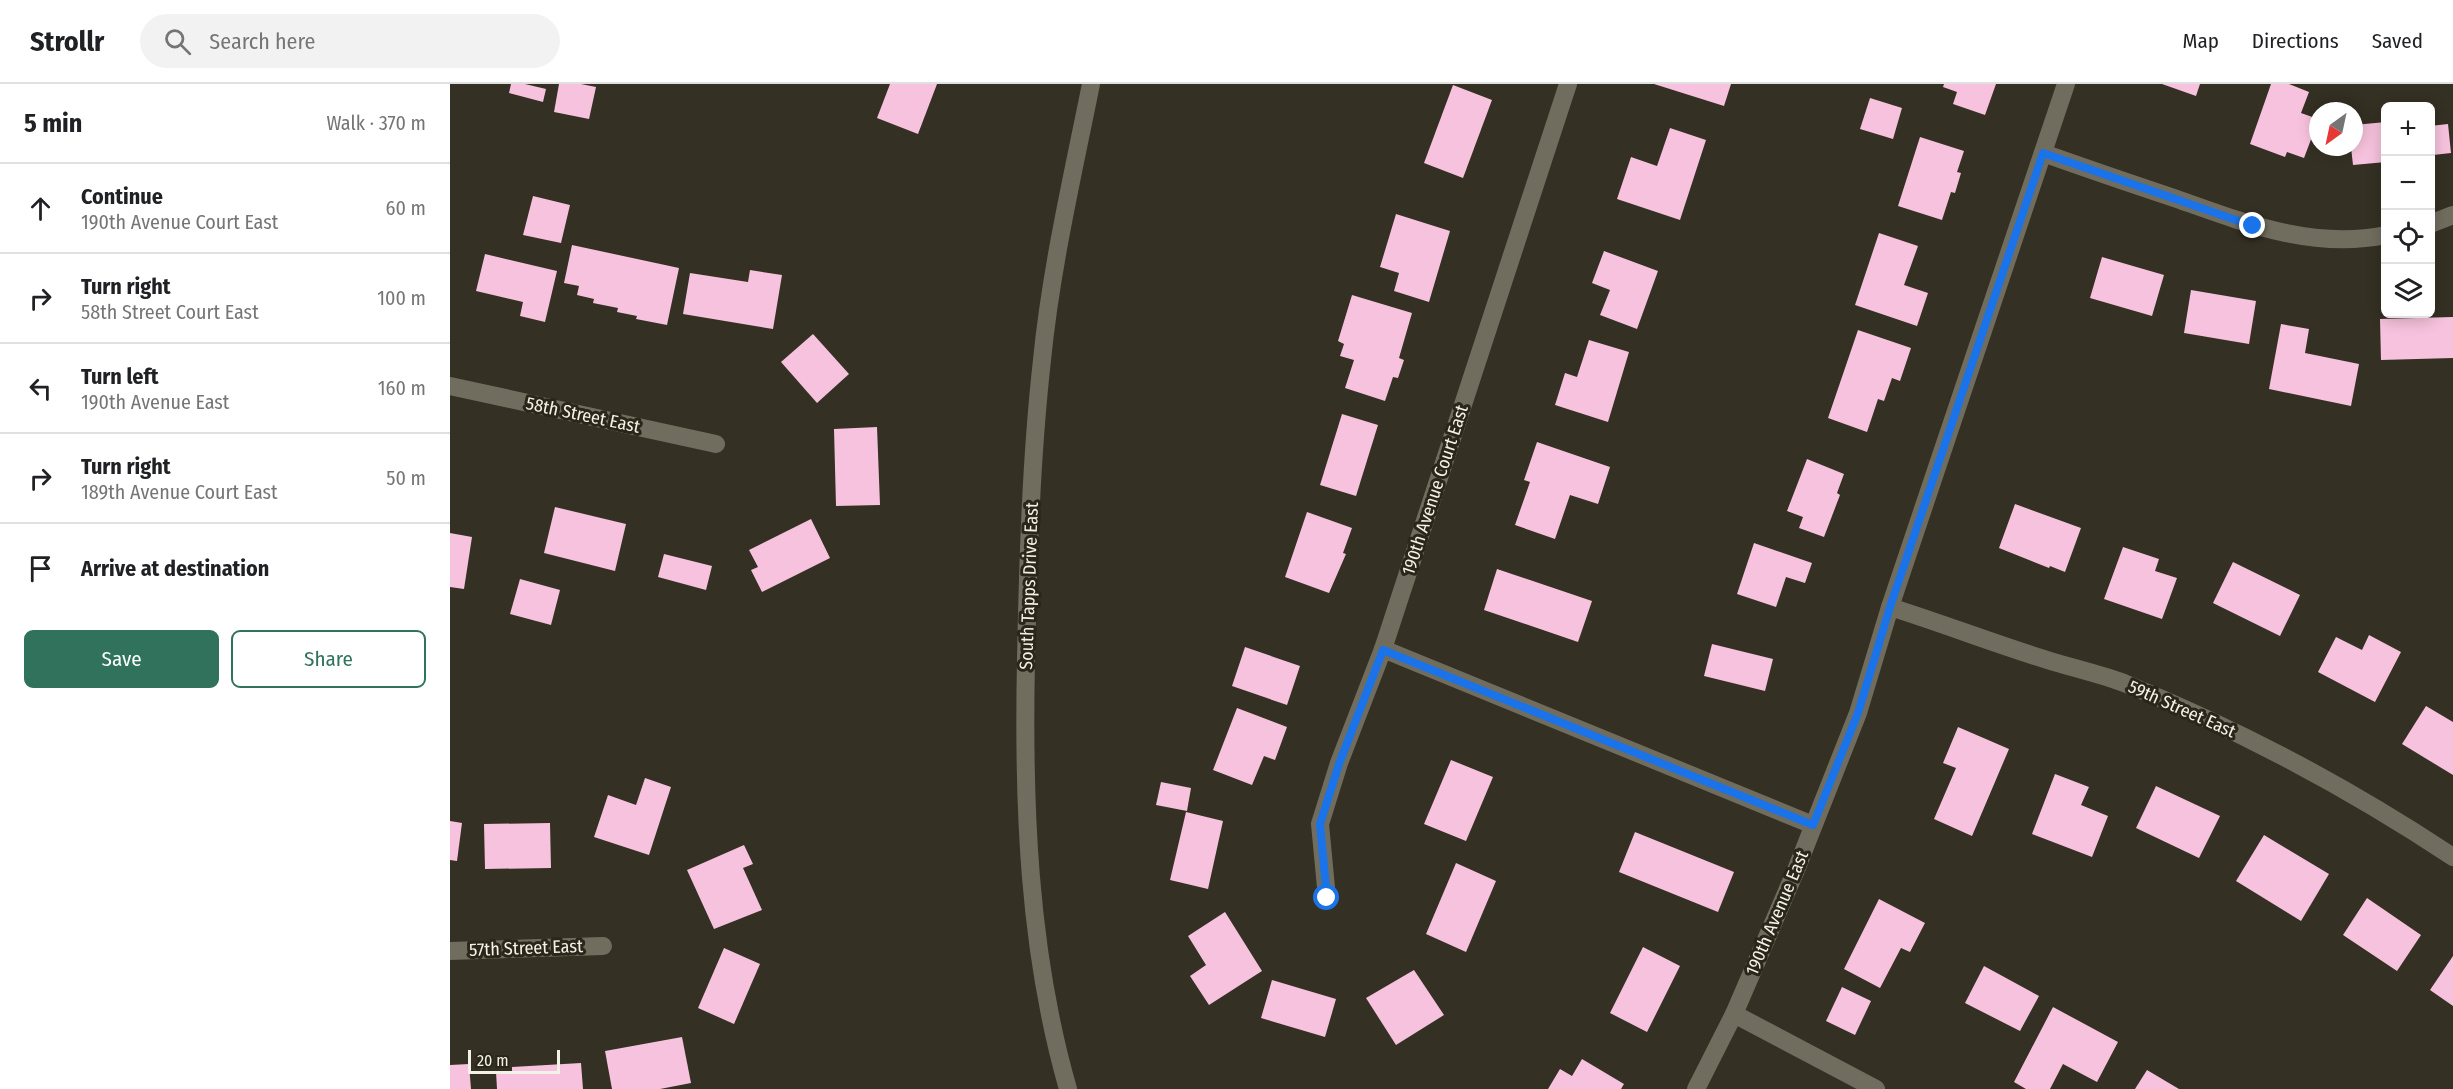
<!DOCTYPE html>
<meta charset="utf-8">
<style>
:root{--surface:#fff;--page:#f2f2f2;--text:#202124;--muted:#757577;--line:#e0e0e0;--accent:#30725c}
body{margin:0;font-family:"Fira Sans Condensed",sans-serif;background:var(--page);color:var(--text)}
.controls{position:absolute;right:18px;top:18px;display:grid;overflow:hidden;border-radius:9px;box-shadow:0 3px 15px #0003}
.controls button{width:54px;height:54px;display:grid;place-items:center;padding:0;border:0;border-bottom:2px solid var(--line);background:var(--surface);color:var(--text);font:30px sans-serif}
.compass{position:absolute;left:1859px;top:18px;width:54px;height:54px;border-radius:50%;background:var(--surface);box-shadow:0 3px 15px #0003;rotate:213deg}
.scale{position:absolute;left:18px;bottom:15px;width:92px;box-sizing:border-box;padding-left:6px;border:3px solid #f3f1e8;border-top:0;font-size:16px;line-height:21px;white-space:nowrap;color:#f3f1e8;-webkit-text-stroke:4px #2a2619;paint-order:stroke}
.stop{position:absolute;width:18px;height:18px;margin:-14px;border:4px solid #1a73e8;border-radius:50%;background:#fff}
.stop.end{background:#1a73e8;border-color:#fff;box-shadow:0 2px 6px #0008}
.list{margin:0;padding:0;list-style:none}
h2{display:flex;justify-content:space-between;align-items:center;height:78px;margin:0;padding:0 24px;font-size:26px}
h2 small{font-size:20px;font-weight:400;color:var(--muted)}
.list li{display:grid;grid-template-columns:39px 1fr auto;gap:18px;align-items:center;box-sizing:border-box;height:90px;padding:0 24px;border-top:2px solid var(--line)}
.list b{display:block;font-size:22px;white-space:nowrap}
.list p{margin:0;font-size:20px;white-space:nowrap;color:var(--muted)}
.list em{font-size:20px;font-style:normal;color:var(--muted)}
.actions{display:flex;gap:12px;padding:18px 24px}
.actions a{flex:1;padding:14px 0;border:2px solid var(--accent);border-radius:9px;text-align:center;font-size:21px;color:var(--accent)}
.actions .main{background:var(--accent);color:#fff}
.icon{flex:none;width:33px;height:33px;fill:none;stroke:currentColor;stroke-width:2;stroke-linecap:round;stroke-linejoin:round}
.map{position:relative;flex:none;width:2003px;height:1005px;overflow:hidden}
header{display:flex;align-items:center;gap:36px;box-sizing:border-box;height:84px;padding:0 30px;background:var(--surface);border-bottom:2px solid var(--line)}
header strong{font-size:28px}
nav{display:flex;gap:33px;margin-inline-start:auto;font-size:21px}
.search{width:420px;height:54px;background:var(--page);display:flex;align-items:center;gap:15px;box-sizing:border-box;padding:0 21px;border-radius:33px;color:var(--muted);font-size:22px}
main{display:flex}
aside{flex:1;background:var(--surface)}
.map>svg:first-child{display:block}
</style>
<header>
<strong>Strollr</strong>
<div class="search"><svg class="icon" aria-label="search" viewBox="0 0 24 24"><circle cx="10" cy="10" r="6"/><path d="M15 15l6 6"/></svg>Search here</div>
<nav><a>Map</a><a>Directions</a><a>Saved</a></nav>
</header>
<main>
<aside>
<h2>5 min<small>Walk · 370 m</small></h2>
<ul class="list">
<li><svg class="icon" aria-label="ahead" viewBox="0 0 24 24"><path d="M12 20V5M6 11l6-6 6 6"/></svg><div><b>Continue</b><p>190th Avenue Court East</p></div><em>60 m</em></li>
<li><svg class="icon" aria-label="right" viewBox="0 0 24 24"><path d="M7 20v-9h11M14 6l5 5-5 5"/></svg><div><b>Turn right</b><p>58th Street Court East</p></div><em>100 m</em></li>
<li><svg class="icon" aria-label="left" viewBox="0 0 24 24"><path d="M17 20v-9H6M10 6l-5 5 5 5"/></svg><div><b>Turn left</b><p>190th Avenue East</p></div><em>160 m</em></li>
<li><svg class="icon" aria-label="right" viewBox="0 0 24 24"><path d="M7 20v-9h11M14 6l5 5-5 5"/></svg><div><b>Turn right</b><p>189th Avenue Court East</p></div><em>50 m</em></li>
<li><svg class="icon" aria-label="arrive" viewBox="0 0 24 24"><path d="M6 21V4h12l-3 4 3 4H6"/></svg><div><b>Arrive at destination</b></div></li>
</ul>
<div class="actions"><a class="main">Save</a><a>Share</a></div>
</aside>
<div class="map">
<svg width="2003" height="1005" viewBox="0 0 2003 1005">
<rect width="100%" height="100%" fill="#343023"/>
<g fill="#f7c2dd">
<polygon points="61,0 75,0 96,5 93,18 59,9"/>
<polygon points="109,0 131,0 146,3 139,35 104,28"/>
<polygon points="440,0 487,0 468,50 427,34"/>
<polygon points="1204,0 1281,0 1274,22"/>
<polygon points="1494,0 1546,0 1535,31 1503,20 1507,8 1493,3"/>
<polygon points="1712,0 1750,0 1746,12"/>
<polygon points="1821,0 1839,0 1859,8 1851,29 1868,35 1868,37 1854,74 1837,68 1835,73 1800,60"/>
<polygon points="1003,1 1042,16 1013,94 974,79"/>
<polygon points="1420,14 1452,24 1443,55 1410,45"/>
<polygon points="1936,38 1936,78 1903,81 1901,63 1904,63 1904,41"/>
<polygon points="1998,40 2001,69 1983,71 1984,74 1980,74 1980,42"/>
<polygon points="1220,44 1256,56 1230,136 1167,115 1181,73 1207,82"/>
<polygon points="1470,53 1514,67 1507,88 1511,89 1505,109 1501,108 1492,136 1448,122"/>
<polygon points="83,112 120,121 111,159 73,151"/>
<polygon points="946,130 1000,147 979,218 944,207 949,189 930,183"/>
<polygon points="1429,149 1468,162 1454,201 1478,209 1467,242 1405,221"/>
<polygon points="122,161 229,184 217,241 186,235 187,232 167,228 168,224 143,219 144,215 127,211 129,202 114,199"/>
<polygon points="1154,167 1208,187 1187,245 1150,231 1160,206 1142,199"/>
<polygon points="35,170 107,187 95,238 70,232 73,218 26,207"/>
<polygon points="1652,173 1714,191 1702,232 1640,214"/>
<polygon points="300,186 332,191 323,245 233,230 240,189 298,198"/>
<polygon points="1741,206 1806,217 1799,260 1734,249"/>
<polygon points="902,211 962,229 949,274 954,276 948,294 943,293 935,317 895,304 904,276 890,272 894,260 888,257"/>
<polygon points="2003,233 2003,274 1931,276 1930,235"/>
<polygon points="1831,240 1859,245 1855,269 1909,280 1901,322 1819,305"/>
<polygon points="1408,246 1461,264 1450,297 1442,294 1434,317 1428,315 1417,348 1378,334"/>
<polygon points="363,250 399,290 367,319 331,278"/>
<polygon points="1139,256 1179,268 1158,338 1105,321 1115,289 1127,293"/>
<polygon points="892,330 928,341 906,412 870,401"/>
<polygon points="427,343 430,421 386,422 384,345"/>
<polygon points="1087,358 1160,383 1148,420 1120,411 1105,455 1065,441 1080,398 1074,396"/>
<polygon points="1357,375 1394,390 1387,409 1390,411 1374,453 1349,444 1353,433 1337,427"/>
<polygon points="1565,420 1631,444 1615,488 1600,482 1599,484 1549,464"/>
<polygon points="105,423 176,440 165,487 94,469"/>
<polygon points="857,428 902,444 893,469 896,470 879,509 835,493"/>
<polygon points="361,435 380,474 312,508 301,486 308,483 299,466"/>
<polygon points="0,449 22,453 14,505 0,503"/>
<polygon points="1304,459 1362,479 1355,499 1336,493 1326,523 1287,510"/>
<polygon points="1673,463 1709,475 1705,487 1727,494 1712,535 1654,515"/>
<polygon points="214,470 262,482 256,506 208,493"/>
<polygon points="1783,478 1850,511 1830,552 1763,519"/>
<polygon points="1047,485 1142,517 1128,558 1034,526"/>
<polygon points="70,495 110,506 101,541 60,530"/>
<polygon points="1919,551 1951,568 1925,618 1868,588 1886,553 1912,566"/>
<polygon points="1262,560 1323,575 1315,607 1254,592"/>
<polygon points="795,563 850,582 837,621 782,602"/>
<polygon points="1976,622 2003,638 2003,691 1952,660"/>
<polygon points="787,624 837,643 825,676 814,672 802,701 763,686"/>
<polygon points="1508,643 1559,665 1522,752 1484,735 1506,684 1493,679"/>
<polygon points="1001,676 1043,693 1016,757 974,740"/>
<polygon points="1605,690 1639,703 1631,721 1658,732 1642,773 1582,750"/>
<polygon points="195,694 221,703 199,771 144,753 158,711 186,721"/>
<polygon points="711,698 741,704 737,727 706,721"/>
<polygon points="1706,702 1770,732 1749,774 1686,744"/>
<polygon points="736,728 773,737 758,805 720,796"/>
<polygon points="0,737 12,739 7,777 0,776"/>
<polygon points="100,739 101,784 35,785 34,740"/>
<polygon points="1185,748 1284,788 1268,828 1169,788"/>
<polygon points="1814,751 1879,790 1851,837 1786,797"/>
<polygon points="294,761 303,780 293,784 312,826 264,845 237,786"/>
<polygon points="1006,779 1046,797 1016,868 976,850"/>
<polygon points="1917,814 1971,851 1947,887 1893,851"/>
<polygon points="1429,815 1475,839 1460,868 1451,864 1430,904 1394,885"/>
<polygon points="775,828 812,887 759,921 740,892 756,881 738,852"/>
<polygon points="1193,863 1230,882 1197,948 1160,929"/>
<polygon points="274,864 310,880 284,940 248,924"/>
<polygon points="2003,872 2003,922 1980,906"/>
<polygon points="1534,882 1589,912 1570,947 1515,919"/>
<polygon points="964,886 994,931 946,961 916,914"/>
<polygon points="822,896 886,915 875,953 811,934"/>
<polygon points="1392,903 1421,917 1405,951 1376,937"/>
<polygon points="1603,923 1668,958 1647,998 1613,980 1600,1005 1576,1005 1564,998"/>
<polygon points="232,953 241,999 210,1005 162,1005 155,967"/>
<polygon points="1132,975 1174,1000 1171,1005 1098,1005 1110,985 1122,992"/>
<polygon points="131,979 133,1005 47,1005 46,988 62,987 62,983"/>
<polygon points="19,980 21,1005 0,1005 0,981"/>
<polygon points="1697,986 1729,1005 1685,1005"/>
</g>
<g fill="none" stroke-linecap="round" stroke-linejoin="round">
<g stroke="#716d5e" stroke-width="18">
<path d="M 1593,69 C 1638,85 1682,100 1727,115 C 1795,139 1863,166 1936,151"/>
<polyline points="1980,140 2003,131"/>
<polyline points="0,302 266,360"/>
<path d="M 1440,523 C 1491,539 1540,558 1591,574 C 1618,583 1647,589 1674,599 C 1790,646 1899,704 2003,773"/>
<polyline points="933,565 1363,741"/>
<polyline points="877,814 870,740 889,679 933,565 1118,0"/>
<polyline points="0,867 153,862"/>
<polyline points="1284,930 1426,1005"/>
<path d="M 618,1005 C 578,866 573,719 576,576 C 578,476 581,375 592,276 C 601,184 623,90 641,0"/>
<polyline points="1246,1005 1284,930 1346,786 1408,629 1440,523 1616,0"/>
</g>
</g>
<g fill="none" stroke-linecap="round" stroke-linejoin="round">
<polyline stroke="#1a73e8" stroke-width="8" points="877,814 870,740 889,680 933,566 1363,741 1408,629 1440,523 1593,69 1803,142"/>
</g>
<g text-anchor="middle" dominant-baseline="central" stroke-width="6" stroke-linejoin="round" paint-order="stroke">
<g font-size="18" fill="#f3f1e8" stroke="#2a2619">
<text transform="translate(133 331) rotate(12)">58th Street East</text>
<text transform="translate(985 406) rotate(-72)">190th Avenue Court East</text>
<text transform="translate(579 502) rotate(-88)">South Tapps Drive East</text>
<text transform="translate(1732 625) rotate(24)">59th Street East</text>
<text transform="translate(1327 829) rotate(-67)">190th Avenue East</text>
<text transform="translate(76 864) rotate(-2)">57th Street East</text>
</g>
</g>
</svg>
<div class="controls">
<button>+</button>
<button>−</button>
<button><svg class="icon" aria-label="locate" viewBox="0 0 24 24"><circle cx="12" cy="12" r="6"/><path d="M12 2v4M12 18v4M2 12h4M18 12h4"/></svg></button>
<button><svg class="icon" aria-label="layers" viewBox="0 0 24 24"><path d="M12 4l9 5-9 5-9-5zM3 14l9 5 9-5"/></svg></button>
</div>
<svg class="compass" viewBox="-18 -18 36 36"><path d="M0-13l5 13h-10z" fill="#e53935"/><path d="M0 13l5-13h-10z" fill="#757577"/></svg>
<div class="scale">20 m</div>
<div class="stop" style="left:877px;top:814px"></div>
<div class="stop end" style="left:1803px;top:142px"></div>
</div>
</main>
